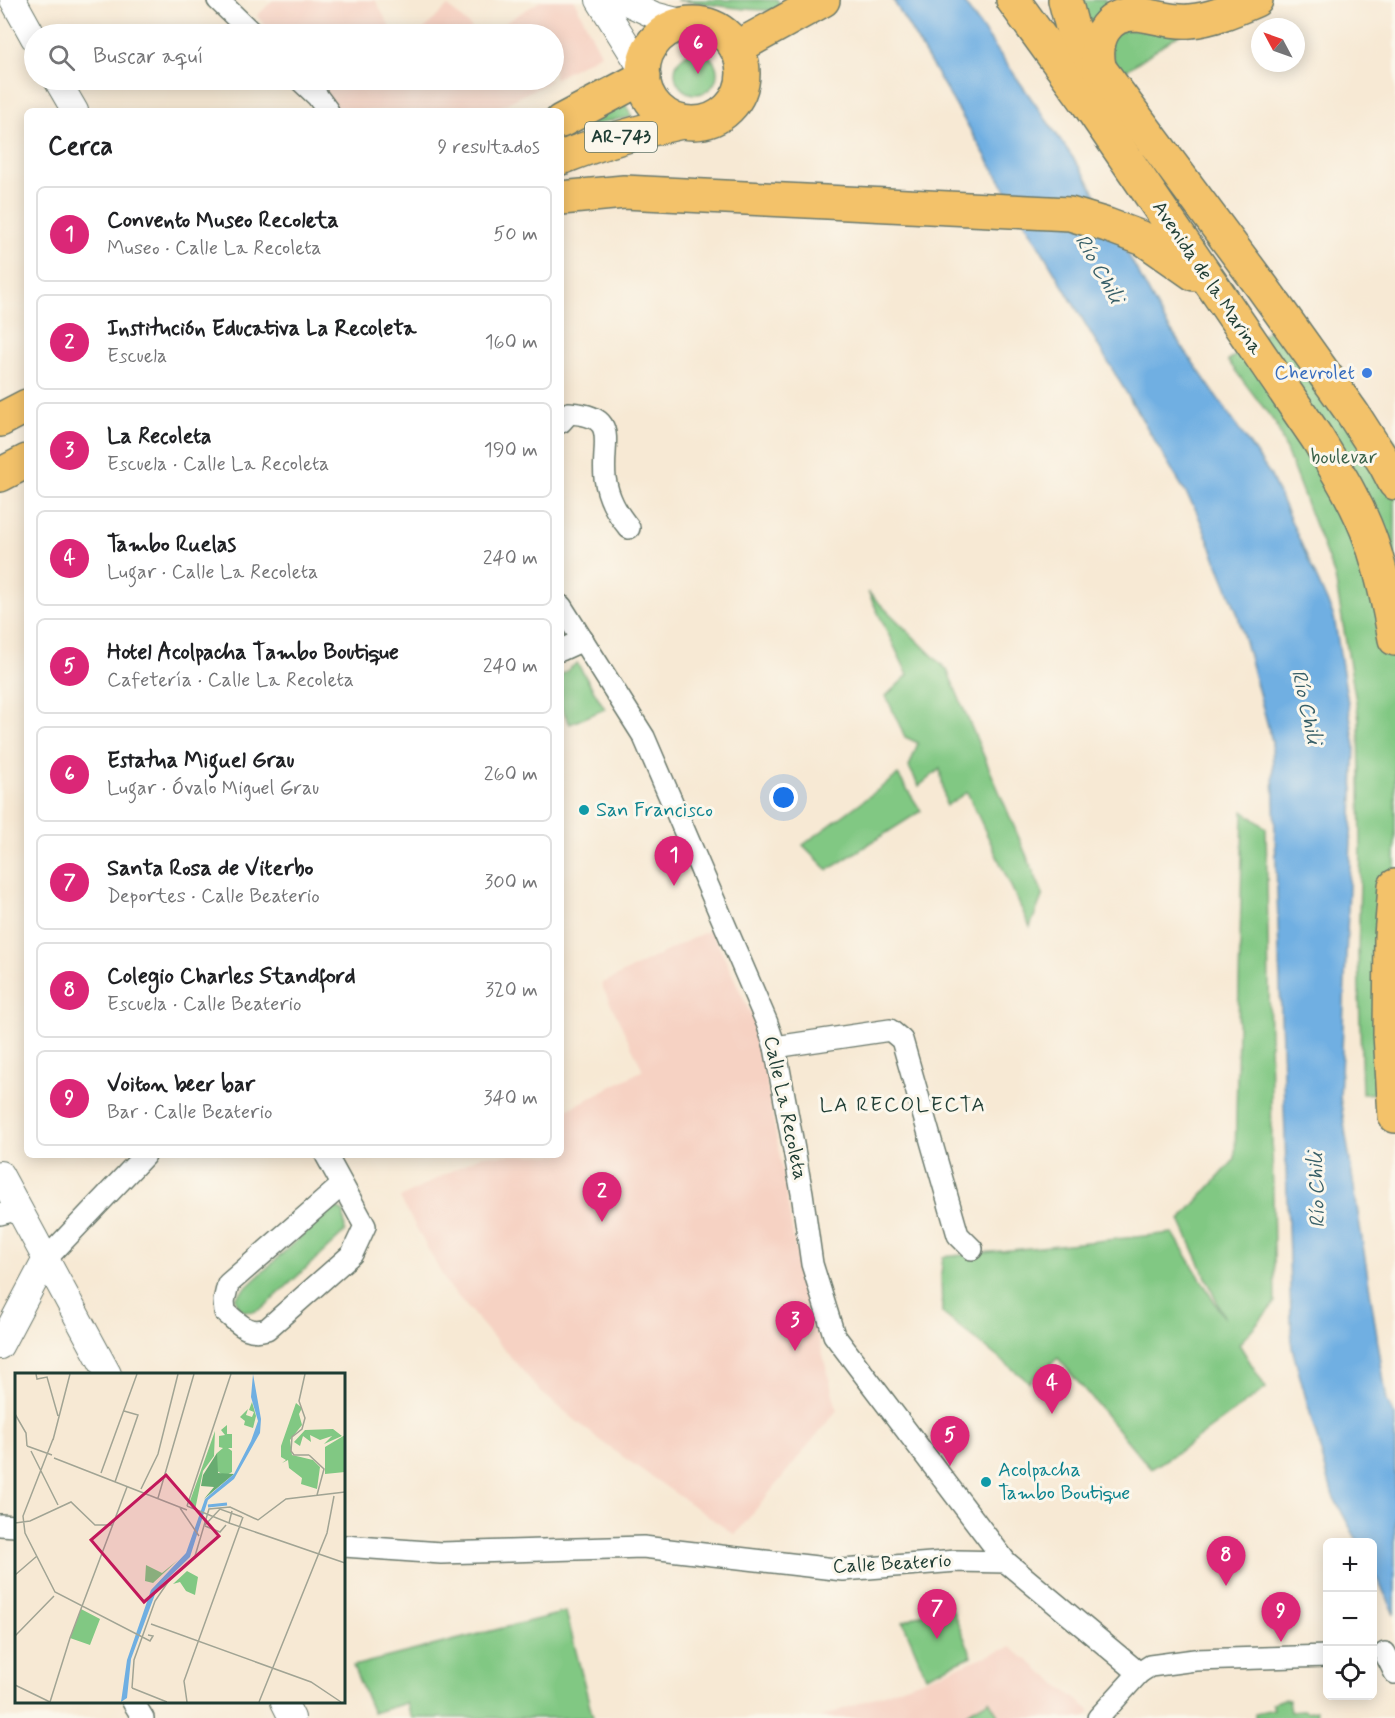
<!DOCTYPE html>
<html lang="es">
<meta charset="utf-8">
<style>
:root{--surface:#fff;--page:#f2f2f2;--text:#202124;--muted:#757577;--line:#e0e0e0;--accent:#db2777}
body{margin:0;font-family:Mynerve,sans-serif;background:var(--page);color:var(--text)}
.controls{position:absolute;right:18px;bottom:18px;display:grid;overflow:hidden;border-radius:9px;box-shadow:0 3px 15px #0003}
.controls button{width:54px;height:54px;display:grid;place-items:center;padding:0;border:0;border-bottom:2px solid var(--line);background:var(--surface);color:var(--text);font:30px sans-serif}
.compass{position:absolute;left:1251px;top:18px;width:54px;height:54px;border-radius:50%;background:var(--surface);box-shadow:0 3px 15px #0003;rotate:311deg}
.you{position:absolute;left:784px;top:798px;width:21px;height:21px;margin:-15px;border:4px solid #fff;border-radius:50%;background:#1a73e8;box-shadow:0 0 0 9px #1a73e833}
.badge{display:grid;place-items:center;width:39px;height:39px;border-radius:50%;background:var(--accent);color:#fff;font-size:20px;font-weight:700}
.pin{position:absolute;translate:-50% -50px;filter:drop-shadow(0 2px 3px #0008)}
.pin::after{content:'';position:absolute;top:32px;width:21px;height:18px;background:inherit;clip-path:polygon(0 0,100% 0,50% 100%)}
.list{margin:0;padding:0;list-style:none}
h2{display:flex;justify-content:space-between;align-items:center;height:78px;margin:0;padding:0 24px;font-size:26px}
h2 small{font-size:20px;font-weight:400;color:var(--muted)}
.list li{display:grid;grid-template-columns:39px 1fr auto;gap:18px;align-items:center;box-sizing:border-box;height:96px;margin:0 12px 12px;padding:0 12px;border:2px solid var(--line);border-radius:9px}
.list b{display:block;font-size:22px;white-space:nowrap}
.list p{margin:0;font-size:20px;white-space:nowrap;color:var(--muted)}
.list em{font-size:20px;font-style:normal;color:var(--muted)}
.icon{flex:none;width:33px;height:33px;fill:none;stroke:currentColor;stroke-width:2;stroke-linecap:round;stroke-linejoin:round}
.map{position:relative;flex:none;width:1395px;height:1718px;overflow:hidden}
.search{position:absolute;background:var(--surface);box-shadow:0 3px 15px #0003;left:24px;top:24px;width:540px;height:66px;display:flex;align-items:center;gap:15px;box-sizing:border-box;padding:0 21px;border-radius:33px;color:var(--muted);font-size:22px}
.panel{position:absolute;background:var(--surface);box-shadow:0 3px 15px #0003;left:24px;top:108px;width:540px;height:1050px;border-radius:9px}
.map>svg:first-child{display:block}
</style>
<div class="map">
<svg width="1395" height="1718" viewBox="0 0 1395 1718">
<rect width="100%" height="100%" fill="#fbf7ec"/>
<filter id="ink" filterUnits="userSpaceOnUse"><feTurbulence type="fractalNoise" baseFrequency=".0167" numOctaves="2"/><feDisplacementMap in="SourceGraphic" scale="12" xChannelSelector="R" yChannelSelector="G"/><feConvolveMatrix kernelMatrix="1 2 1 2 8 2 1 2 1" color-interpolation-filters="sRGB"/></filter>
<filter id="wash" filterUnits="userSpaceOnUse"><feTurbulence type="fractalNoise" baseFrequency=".008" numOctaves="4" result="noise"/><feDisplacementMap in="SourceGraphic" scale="24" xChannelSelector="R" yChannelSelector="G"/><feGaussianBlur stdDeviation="1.35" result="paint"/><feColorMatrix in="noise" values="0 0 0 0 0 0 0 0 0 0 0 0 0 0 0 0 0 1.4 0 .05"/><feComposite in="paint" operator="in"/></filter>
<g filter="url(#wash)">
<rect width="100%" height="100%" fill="#f7e9d4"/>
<g fill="#f6d2c3">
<polygon points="273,0 375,0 394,34 272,34 257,16"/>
<polygon points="542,0 574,0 601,54 554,79 554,34 487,34"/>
<polygon points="448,6 472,28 467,34 419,34"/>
<polygon points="308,80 552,80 492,111 333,111"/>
<polygon points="711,929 758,1029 795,1246 837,1410 735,1535 606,1445 542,1393 447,1284 400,1198 482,1155 561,1155 561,1113 643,1070 601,984"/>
<polygon points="1011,1647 1091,1711 1085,1718 819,1718"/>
</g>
<g fill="#81c883" stroke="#50825c" stroke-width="1.5">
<polygon points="676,0 778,0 781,11 744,9"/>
<polygon points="1080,0 1105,0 1110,4 1091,26"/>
<polygon points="1113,28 1179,34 1118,76 1107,35"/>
<circle cx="696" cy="73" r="21"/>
<polygon points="624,102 632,117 608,121 575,131"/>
<polygon points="1293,312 1383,424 1395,443 1395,1092 1362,1094 1358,953 1361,849 1359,719 1335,577 1276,424 1228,361"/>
<polygon points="868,592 947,670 1043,894 1030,927 967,792 946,806 940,769 919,786 909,767 918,743 905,737 886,696 908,675"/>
<polygon points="577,663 605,709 570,724 561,707 561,675"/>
<polygon points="898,775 921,811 828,870 803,845"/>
<polygon points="1243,811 1266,828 1275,1303 1239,1344 1266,1388 1184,1448 1151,1469 1058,1358 1029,1382 942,1313 941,1274 943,1257 1173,1233 1225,1319 1180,1220 1235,1159"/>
<polygon points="333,1206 344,1212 345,1232 263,1308 253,1312 240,1310 235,1298"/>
<polygon points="949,1602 972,1656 926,1676 903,1622"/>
<polygon points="566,1612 593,1718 412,1718 406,1703 373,1713 353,1666"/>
<polygon points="1283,1699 1289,1700 1291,1711 1304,1710 1307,1712 1316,1710 1318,1718 1255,1718 1255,1713 1274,1709 1272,1703"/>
<polygon points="989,1700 1000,1718 958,1718"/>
</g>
<polygon fill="#6fafe2" stroke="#47768b" stroke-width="1.5" points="893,0 962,0 1085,175 1165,322 1270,474 1334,617 1355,746 1340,1097 1387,1401 1395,1416 1395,1614 1373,1571 1372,1542 1358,1542 1333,1496 1292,1348 1272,741 1237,612 1196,510"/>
</g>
<g filter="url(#ink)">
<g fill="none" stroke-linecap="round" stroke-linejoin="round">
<defs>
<g id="minor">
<polyline points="218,0 253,34"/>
<polyline points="300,80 317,96 328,111"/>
<path d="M 561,422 L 569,413 C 621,416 601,442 605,478 C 608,498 616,512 629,528"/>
<polyline points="561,606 644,737 767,1023 775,1047 802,1193 812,1264 834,1335 1006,1562 1139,1673"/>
<polyline points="561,650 583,640"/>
<polyline points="775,1047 890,1030 902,1040 958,1235 972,1249"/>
<path d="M 326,1155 L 365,1226 L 352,1254 L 267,1329 C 247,1335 240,1324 225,1312 L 224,1301 L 228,1284 L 342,1185"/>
<polyline points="0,1214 19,1209"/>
<polyline points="46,1259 145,1155"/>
<polyline points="0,1525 16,1526"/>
<polyline points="344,1546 441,1553 643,1547 843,1570 957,1561 1006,1562"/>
<polyline points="1385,1653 1395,1673"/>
<polyline points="133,1702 143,1718"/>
<polyline points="1098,1718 1139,1673 1150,1666 1195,1660 1328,1656"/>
</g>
<g id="tertiary">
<polyline points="13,0 34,38"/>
<polyline points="599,0 644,72"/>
<polyline points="622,0 654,15 689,24"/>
<polyline points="57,80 75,111"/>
<polyline points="0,1174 108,1374"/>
<polyline points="0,1346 46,1259"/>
<polyline points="284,1702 292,1718"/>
</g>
<g id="primary">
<path d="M 1013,0 L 1087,102 L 1317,438 C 1337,471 1358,504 1371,541 C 1382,573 1389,606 1395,639"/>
<polyline points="1065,0 1072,27 1082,45 1263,288 1353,414 1385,464 1395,483"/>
<circle cx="693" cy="73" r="50"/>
<polyline points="736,48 823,0"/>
<path d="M 1099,66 C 1094,41 1104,14 1135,14 C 1154,15 1170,23 1190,21 C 1213,19 1235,9 1256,0"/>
<polyline points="561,121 644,77"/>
<path d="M 561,158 C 601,142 640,131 682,122"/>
<polyline points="561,198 624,192 1070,214 1107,225 1144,239 1194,274"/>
<polyline points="0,420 27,406"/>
<polyline points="0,475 27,461"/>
<polyline points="1395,886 1391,936 1390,1034 1395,1116"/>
</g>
</defs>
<use href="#minor" stroke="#6b796c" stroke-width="24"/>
<use href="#tertiary" stroke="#6b796c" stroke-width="28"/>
<use href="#primary" stroke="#6b796c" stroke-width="36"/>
<use href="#minor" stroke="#fff" stroke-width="21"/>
<use href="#tertiary" stroke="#fff" stroke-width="26"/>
<use href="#primary" stroke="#f3c26a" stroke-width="33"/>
</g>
</g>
<circle fill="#3f7fe0" stroke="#fbf7ec" stroke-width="2" cx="1367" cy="373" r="6"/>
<g fill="#0f9aa8" stroke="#fbf7ec" stroke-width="2">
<circle cx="584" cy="810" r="6"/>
<circle cx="986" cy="1482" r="6"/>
</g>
<g text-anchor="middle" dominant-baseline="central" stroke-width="6" stroke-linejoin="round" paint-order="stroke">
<rect fill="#fbf7ec" stroke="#61756b" stroke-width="1.5" x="585" y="122" width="72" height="30" rx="4.5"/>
<g font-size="18" font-weight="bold" fill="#1f3d34">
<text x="621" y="137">AR-743</text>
</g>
<g font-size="20" fill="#1f3d34" stroke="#fbf7ec">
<text transform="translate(1207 278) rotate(56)">Avenida de la Marina</text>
<text transform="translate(785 1108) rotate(78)">Calle La Recoleta</text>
<text transform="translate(892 1564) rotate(-3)">Calle Beaterio</text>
</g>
<g font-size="20" fill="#366cbe" stroke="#fbf7ec" text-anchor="end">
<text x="1355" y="373">Chevrolet</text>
</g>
<g font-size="20" fill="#386048" stroke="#fbf7ec">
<text x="1344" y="457">boulevar</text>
</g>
<g font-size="20" fill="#0d838f" stroke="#fbf7ec" text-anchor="start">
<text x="596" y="810">San Francisco</text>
<text x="998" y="1470">Acolpacha<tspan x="998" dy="23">Tambo Boutique</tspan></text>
</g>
<g font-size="21" font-style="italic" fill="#375f68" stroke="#fbf7ec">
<text transform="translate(1099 269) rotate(60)">Río Chili</text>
<text transform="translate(1306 707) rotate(77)">Río Chili</text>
<text transform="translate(1317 1190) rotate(-92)">Río Chili</text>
</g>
<g font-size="21" letter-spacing="1.5" fill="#1f3d34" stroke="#fbf7ec">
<text x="903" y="1105">LA RECOLECTA</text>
</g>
</g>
<g transform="translate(15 1373)">
<rect width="330" height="330" fill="#f7e9d4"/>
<path d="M 237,29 L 241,43 L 238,55 L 229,52 L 230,48 L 225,44 L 233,36 L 231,42 L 237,44 L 239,39 L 234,37 ZM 281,30 L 287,35 L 284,41 L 287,52 L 275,67 L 277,82 L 298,87 L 305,94 L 302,116 L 286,111 L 287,105 L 274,95 L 273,87 L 267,90 L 271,87 L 266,84 L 266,73 ZM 212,52 L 212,61 L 217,61 L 217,75 L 213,75 L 217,78 L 217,99 L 210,103 L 202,98 L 202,80 L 208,75 L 204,74 L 204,63 L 210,62 L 206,57 ZM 318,56 L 327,63 L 309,71 L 317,63 L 305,67 L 295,62 L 296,69 L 288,63 L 285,73 L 279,69 L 290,57 ZM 200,58 L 199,83 L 188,98 L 180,137 L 175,128 ZM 330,62 L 330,99 L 310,101 L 310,74 ZM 163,187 L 138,210 L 130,208 L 131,192 L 147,200 ZM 172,198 L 183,204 L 180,222 L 171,218 L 165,209 L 158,211 ZM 66,236 L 85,246 L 75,272 L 55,265 Z" fill="#81c883"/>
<path d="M 202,80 L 203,100 L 219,101 L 189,126 L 199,114 L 186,113 L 188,102 Z" fill="#68ac71"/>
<path d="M 238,1 L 246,46 L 245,60 L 219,106 L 193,127 L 175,184 L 142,216 L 116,286 L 112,325 L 106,329 L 112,287 L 136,217 L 171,180 L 190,126 L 219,101 L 236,68 L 243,48 L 236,24 Z" fill="#6fafe2"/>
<path fill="none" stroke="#6fafe2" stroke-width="3" d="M 193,133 L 212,131"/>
<path fill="none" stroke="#a1a494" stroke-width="1.5" d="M 21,1 L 22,6 L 32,4 L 43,43M 290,1 L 284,28 L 290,45 L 287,56 L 277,64 L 276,78 L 279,82 L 294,82M 0,41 L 11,60 L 12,73M 38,66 L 8,143 L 10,160 L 40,219 L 135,268 L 138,263 L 133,262M 38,67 L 55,1M 12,73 L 37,82M 16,78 L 43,132M 294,82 L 309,96 L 302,122M 39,85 L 172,137M 86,100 L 122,1M 100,109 L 123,42 L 109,38M 126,116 L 143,81 L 163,1M 143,125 L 179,1M 172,133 L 216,1M 172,133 L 214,150 L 217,138M 165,135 L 184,163M 0,150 L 15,148 L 56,129 L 80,152 L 98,152M 214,150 L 330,190M 190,152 L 205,136 L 227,144M 190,153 L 205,159 L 211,152M 0,202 L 22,183M 136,251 L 296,309 L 326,329M 0,263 L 39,223M 0,312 L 35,329M 117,315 L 152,329M 117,315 L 119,287 L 140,228 L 155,206 L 180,183 L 194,136 L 215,134 L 243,147 L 271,126 L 330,119M 35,329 L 55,265 L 112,114M 172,329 L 169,308 L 228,144M 244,329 L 312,160 L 319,123"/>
<path fill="#c2185b" fill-opacity="0.15" stroke="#c2185b" stroke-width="3" d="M 151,102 L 204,163 L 129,229 L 76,167 Z"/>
<rect width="330" height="330" fill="none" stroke="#1f3d34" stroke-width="3"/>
</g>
</svg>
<div class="controls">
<button>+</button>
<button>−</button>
<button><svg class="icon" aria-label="locate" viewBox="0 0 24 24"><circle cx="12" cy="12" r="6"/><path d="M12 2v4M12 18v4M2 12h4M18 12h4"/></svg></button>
</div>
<svg class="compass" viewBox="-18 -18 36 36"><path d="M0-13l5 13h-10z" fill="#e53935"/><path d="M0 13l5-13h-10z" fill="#757577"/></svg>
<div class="you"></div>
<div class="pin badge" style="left:674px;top:886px">1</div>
<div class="pin badge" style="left:602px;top:1222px">2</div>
<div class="pin badge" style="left:795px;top:1351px">3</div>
<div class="pin badge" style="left:1052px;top:1414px">4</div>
<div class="pin badge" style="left:950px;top:1466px">5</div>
<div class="pin badge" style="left:698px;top:74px">6</div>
<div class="pin badge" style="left:937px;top:1639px">7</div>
<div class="pin badge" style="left:1226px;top:1586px">8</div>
<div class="pin badge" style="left:1281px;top:1642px">9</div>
<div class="search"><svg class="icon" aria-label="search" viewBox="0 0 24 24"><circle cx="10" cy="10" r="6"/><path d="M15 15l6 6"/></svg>Buscar aquí</div>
<section class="panel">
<h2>Cerca<small>9 resultados</small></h2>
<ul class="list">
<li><span class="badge">1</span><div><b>Convento Museo Recoleta</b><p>Museo · Calle La Recoleta</p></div><em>50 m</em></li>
<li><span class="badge">2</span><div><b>Institución Educativa La Recoleta</b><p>Escuela</p></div><em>160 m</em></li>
<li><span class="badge">3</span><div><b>La Recoleta</b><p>Escuela · Calle La Recoleta</p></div><em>190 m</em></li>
<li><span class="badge">4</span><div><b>Tambo Ruelas</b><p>Lugar · Calle La Recoleta</p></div><em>240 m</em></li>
<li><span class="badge">5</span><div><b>Hotel Acolpacha Tambo Boutique</b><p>Cafetería · Calle La Recoleta</p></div><em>240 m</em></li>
<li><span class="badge">6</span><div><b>Estatua Miguel Grau</b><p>Lugar · Óvalo Miguel Grau</p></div><em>260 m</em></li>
<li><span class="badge">7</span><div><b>Santa Rosa de Viterbo</b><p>Deportes · Calle Beaterio</p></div><em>300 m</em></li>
<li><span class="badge">8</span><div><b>Colegio Charles Standford</b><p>Escuela · Calle Beaterio</p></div><em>320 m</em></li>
<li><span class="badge">9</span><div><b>Voiton beer bar</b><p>Bar · Calle Beaterio</p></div><em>340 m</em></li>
</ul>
</section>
</div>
